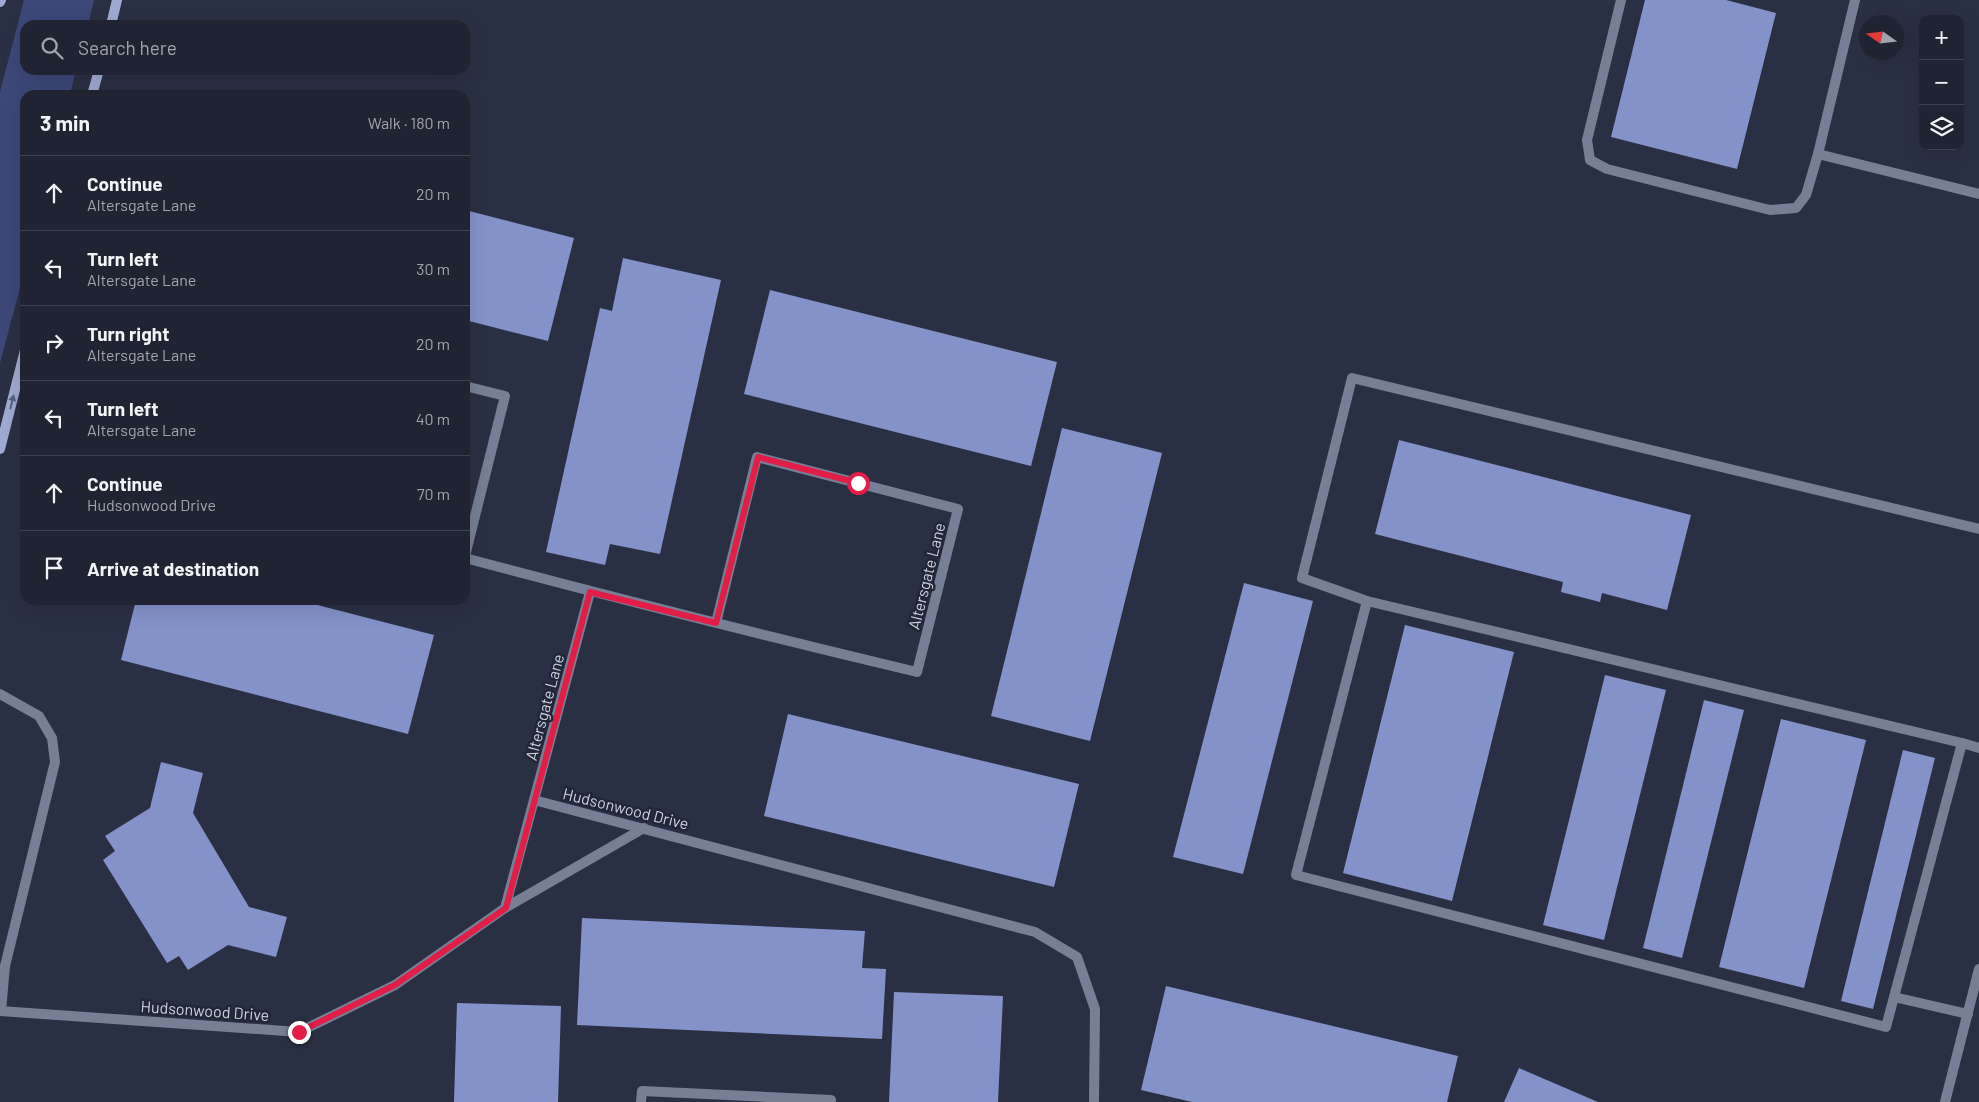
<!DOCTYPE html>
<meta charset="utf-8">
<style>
:root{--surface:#202432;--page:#282c3a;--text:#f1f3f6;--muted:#a2a4ac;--line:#3d414d}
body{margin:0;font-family:Barlow,sans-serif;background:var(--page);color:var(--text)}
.controls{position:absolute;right:15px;top:15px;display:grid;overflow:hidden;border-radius:10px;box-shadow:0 5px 20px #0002}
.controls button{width:45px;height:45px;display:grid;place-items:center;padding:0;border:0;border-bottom:1px solid var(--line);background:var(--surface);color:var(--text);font:25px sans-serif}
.compass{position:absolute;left:1859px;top:15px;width:45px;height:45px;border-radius:50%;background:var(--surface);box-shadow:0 5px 20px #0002;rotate:284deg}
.stop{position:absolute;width:15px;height:15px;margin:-11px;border:4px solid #e11d48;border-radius:50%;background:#fff}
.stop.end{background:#e11d48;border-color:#fff;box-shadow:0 1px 5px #0008}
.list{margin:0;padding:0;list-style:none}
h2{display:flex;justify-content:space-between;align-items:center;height:65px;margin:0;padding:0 20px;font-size:21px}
h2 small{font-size:16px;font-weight:400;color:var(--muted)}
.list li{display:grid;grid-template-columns:32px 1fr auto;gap:15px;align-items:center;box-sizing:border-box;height:75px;padding:0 20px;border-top:1px solid var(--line)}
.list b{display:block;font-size:19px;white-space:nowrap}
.list p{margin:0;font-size:16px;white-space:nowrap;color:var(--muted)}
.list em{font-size:16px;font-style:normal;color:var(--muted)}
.icon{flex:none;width:28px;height:28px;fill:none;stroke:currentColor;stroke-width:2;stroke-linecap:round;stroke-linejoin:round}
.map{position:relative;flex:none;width:1979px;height:1102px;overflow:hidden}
.search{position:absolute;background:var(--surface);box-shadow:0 5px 20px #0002;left:20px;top:20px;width:450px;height:55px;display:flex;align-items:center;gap:12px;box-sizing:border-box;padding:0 18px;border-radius:15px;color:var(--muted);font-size:19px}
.panel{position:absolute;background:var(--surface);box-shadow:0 5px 20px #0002;left:20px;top:90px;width:450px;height:515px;border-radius:15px}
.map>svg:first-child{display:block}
</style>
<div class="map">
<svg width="1979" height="1102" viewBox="0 0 1979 1102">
<rect width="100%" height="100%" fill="#2a3043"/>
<polygon fill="#3c4878" points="24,0 94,0 88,25 25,25 25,70 76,70 70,95 25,95 25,269 0,363 0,92"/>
<g fill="#8392c9">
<polygon points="1645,0 1726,0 1776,13 1737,169 1611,137"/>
<polygon points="465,210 574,238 548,341 465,320"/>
<polygon points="623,258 721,280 660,554 610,544 605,565 546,552 600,308 612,311"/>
<polygon points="770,290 1057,362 1031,466 744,394"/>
<polygon points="1062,428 1162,453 1090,741 991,716"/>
<polygon points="1399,440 1691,515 1667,610 1602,593 1600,602 1561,592 1563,582 1375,534"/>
<polygon points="1244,583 1313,601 1243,874 1173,857"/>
<polygon points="136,600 298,600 434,635 408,734 121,660"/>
<polygon points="1405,625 1514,652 1452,901 1343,873"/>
<polygon points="1605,675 1666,690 1604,940 1543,925"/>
<polygon points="1704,700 1744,710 1682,958 1643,948"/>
<polygon points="788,714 1079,784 1054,887 764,816"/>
<polygon points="1781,719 1866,740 1804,988 1719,967"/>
<polygon points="1903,750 1935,758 1873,1009 1841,1001"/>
<polygon points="161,762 203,773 193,813 249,907 287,917 276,957 228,945 188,970 179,956 167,963 103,860 115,851 105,836 150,808"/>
<polygon points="582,918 865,931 862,968 886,969 882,1039 577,1025"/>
<polygon points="1166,986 1458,1056 1447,1102 1192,1102 1141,1090"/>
<polygon points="894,992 1003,996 998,1102 889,1102"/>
<polygon points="457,1003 561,1006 558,1102 454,1102"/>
<polygon points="1519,1068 1598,1102 1504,1102"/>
</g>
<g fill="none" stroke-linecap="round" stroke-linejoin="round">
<g stroke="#777f96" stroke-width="10">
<polyline points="1621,0 1587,140 1590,160 1607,169 1770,210 1796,208 1806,195 1818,154 1979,194"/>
<polyline points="1818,154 1855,0"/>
<polyline points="465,386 505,396 465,556"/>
<path d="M 465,558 C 615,598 766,636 917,672 L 958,509 L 757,457 L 716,623"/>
<polyline points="1367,601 1302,578 1352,378 1979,529"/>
<polyline points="0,694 39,716 52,738 55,762 5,966 1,1011"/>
<polyline points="534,800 590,592"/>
<polyline points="505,908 644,828"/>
<polyline points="1894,997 1886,1027 1296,875 1367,601 1962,743"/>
<polyline points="0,1011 299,1032 395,985 505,908 534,800 1035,932 1077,957 1095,1009 1094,1102"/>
<polyline points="1968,1014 1894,997 1962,743 1979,748"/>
<polyline points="641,1102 642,1091 831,1100 831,1102"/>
</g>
<polyline stroke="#777f96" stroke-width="10" points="1945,1102 1979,969"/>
<g stroke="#9faad0" stroke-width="10">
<polyline points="0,2 1,0"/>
<polyline points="111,25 117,0"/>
<polyline points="92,95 99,70"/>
<polyline points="0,449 25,350"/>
</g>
</g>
<defs><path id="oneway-solid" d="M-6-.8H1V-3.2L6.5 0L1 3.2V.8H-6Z" transform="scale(1.25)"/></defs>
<use fill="#5a617d" href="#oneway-solid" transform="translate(12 402) rotate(-76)"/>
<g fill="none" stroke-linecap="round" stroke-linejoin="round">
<polyline stroke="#e11d48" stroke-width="6" points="299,1032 395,985 506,908 590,592 716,623 758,457 858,483"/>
</g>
<g text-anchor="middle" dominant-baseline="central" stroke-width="5" stroke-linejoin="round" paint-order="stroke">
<g font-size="16" fill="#ced2de" stroke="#212639">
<text transform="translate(926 576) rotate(-76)">Altersgate Lane</text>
<text transform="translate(544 707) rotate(-75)">Altersgate Lane</text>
<text transform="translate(626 808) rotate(14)">Hudsonwood Drive</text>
<text transform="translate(205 1010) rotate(4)">Hudsonwood Drive</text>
</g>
</g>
</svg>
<div class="controls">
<button>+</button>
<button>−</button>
<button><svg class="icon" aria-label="layers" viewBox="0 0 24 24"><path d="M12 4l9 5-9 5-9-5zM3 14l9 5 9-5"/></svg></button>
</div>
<svg class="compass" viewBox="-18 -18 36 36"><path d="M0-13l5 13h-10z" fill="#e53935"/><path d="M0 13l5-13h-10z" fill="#a2a4ac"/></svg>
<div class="stop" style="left:858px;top:483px"></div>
<div class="stop end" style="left:299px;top:1032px"></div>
<div class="search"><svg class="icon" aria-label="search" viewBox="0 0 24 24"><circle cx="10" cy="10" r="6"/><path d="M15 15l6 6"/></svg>Search here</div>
<section class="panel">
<h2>3 min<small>Walk · 180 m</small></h2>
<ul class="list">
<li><svg class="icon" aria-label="ahead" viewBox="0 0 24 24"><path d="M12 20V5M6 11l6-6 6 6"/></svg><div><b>Continue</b><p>Altersgate Lane</p></div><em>20 m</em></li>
<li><svg class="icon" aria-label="left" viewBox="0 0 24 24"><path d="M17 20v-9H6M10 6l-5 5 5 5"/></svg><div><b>Turn left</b><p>Altersgate Lane</p></div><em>30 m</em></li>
<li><svg class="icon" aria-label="right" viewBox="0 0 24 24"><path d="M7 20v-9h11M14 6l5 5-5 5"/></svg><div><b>Turn right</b><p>Altersgate Lane</p></div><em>20 m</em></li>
<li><svg class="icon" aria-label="left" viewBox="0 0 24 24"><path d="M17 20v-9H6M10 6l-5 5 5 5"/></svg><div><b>Turn left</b><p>Altersgate Lane</p></div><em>40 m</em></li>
<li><svg class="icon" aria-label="ahead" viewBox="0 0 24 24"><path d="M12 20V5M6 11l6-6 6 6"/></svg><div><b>Continue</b><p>Hudsonwood Drive</p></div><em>70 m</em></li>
<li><svg class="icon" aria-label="arrive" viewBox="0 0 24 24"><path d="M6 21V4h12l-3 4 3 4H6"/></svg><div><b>Arrive at destination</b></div></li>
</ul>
</section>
</div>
